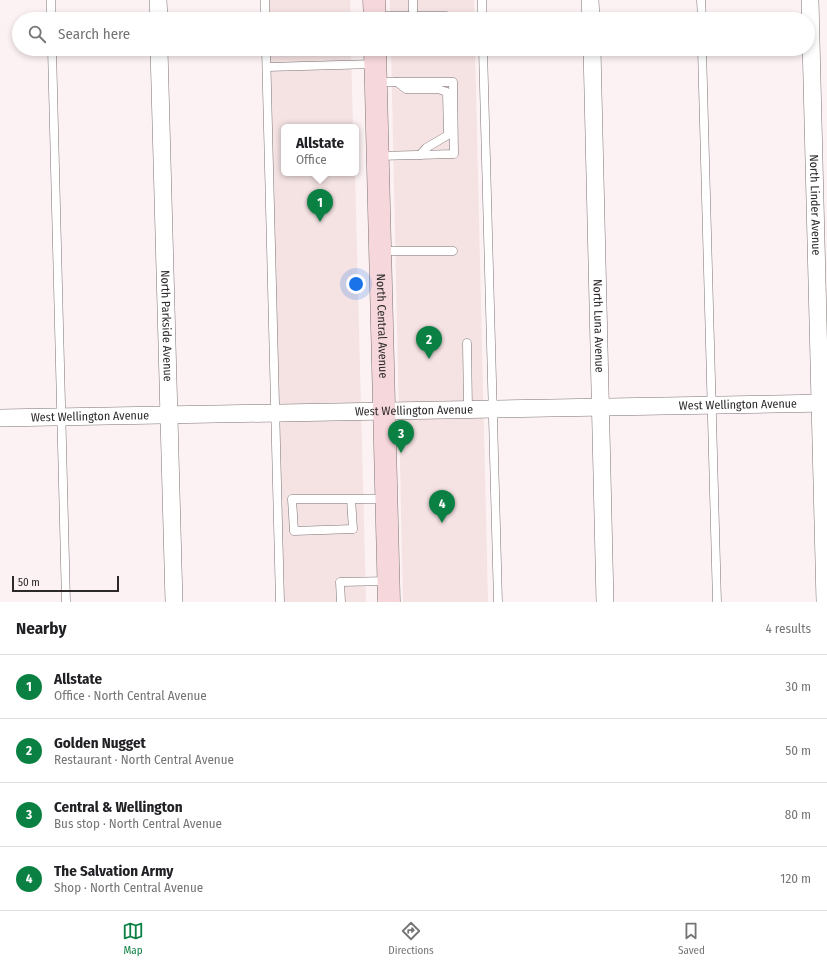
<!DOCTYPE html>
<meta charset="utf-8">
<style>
:root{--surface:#fff;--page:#f2f2f2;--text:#202124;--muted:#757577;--line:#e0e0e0;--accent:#0b8043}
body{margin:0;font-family:"Fira Sans Condensed",sans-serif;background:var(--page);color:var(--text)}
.scale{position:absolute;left:12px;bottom:10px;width:107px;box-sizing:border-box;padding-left:4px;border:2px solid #2d2929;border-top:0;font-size:11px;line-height:14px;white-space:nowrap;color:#2d2929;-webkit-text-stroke:3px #fdf2f3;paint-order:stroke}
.you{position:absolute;left:356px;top:284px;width:14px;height:14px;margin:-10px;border:3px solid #fff;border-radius:50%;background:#1a73e8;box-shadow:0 0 0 6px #1a73e833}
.badge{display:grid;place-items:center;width:26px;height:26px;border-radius:50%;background:var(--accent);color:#fff;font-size:13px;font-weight:700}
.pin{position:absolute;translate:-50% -33px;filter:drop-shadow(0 1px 2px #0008)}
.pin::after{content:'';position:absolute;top:21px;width:14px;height:12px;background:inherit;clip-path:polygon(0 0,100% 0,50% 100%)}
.popup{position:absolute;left:281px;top:124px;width:78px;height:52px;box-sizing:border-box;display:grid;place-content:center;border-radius:6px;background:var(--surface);filter:drop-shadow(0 1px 3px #0005);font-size:13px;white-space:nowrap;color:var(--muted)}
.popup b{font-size:15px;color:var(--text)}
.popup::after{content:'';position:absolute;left:50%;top:100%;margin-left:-8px;border:8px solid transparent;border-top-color:var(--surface)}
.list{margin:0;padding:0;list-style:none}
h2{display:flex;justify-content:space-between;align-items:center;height:52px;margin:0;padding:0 16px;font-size:17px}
h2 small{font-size:13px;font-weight:400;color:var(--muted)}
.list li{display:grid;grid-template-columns:26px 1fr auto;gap:12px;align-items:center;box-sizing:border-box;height:64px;padding:0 16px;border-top:1px solid var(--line)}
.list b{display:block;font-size:15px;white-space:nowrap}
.list p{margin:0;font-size:13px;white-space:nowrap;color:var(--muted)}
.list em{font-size:13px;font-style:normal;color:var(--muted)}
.icon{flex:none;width:22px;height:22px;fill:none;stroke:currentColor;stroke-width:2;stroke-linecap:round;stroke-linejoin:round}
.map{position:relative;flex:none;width:827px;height:602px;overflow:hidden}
.search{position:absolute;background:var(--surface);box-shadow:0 2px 6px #0003;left:12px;right:12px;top:12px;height:44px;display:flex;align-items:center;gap:10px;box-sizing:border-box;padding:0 14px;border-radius:22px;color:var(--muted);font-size:15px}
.sheet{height:308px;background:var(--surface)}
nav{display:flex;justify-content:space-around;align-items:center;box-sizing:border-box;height:56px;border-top:1px solid var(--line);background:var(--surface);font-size:11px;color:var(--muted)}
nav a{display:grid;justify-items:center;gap:2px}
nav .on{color:var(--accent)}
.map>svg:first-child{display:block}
</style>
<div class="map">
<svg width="827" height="602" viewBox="0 0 827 602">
<rect width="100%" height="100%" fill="#fdf2f3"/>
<g fill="#f5e2e3">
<polygon points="267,0 350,0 351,19 267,19"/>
<polygon points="390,0 474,0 475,19 390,19"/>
<polygon points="268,49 351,49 353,127 284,127 284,173 355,173 366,602 282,602"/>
<polygon points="391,49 475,49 488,602 403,602"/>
</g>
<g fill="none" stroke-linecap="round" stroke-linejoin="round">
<defs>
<g id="lane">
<polyline points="51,0 51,19"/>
<polyline points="265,0 265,19"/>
<polyline points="413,0 413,16"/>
<polyline points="482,0 482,19"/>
<polyline points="701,0 702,19"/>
<polyline points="375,16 446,16"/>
<polyline points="52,49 66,602"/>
<polyline points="266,49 280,602"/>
<polyline points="483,49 498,602"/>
<polyline points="702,49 717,602"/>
<polyline points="267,67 375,64"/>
<polyline points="377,82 453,82 454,154 379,156"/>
<polyline points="397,82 406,89 438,89 447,92 448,135 426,148 420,155"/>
<polyline points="381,251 453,251"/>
<polyline points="467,343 468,409"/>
<polyline points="351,499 353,529 294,531 292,499 386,499"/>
<polyline points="341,602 340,582 388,581"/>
</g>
<g id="street">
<polyline points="158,0 159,19"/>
<polyline points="590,0 591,19"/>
<path id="s1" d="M 810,0 L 825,602"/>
<path id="s2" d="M 159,49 L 174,602"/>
<path id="s3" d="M 592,49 L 605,602"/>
<path id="s4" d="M 0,418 L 827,403"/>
</g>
<g id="secondary">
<polyline points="374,0 375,19"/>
<path id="s5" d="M 375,49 L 389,602"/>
</g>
</defs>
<use href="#lane" stroke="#7d7474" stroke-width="9"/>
<use href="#street" stroke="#7d7474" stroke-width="18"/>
<use href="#secondary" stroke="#7d7474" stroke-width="23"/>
<use href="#lane" stroke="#fff" stroke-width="8"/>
<use href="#street" stroke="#fff" stroke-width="17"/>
<use href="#secondary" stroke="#f6d8dc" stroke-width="22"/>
</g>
<g text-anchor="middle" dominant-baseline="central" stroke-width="3.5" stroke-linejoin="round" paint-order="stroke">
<g font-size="12" fill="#2d2929" stroke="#fdf2f3">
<text stroke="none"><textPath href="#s1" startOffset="205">North Linder Avenue</textPath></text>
<text stroke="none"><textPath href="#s5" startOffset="277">North Central Avenue</textPath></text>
<text stroke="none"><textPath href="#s2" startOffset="277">North Parkside Avenue</textPath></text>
<text stroke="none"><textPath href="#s3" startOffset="277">North Luna Avenue</textPath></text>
<text stroke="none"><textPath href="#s4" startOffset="738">West Wellington Avenue</textPath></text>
<text stroke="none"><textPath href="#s4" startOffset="414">West Wellington Avenue</textPath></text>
<text stroke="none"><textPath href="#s4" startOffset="90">West Wellington Avenue</textPath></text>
</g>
</g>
</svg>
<div class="scale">50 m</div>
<div class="you"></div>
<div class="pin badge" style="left:320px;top:222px">1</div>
<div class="popup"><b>Allstate</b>Office</div>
<div class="pin badge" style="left:429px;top:359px">2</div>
<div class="pin badge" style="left:401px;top:453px">3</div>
<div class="pin badge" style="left:442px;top:523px">4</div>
<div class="search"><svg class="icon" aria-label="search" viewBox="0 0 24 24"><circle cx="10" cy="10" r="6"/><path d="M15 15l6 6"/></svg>Search here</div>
</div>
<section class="sheet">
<h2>Nearby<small>4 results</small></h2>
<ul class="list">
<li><span class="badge">1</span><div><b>Allstate</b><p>Office · North Central Avenue</p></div><em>30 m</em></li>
<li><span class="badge">2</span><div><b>Golden Nugget</b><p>Restaurant · North Central Avenue</p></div><em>50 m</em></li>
<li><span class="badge">3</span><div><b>Central &amp; Wellington</b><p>Bus stop · North Central Avenue</p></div><em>80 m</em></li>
<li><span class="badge">4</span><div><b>The Salvation Army</b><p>Shop · North Central Avenue</p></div><em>120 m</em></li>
</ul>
</section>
<nav>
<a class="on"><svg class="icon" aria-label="map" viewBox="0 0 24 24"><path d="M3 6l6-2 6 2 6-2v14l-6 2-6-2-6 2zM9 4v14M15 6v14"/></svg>Map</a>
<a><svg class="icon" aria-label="directions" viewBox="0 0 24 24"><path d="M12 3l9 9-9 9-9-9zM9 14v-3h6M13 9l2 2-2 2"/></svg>Directions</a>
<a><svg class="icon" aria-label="saved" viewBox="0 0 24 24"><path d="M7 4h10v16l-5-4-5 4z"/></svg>Saved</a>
</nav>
